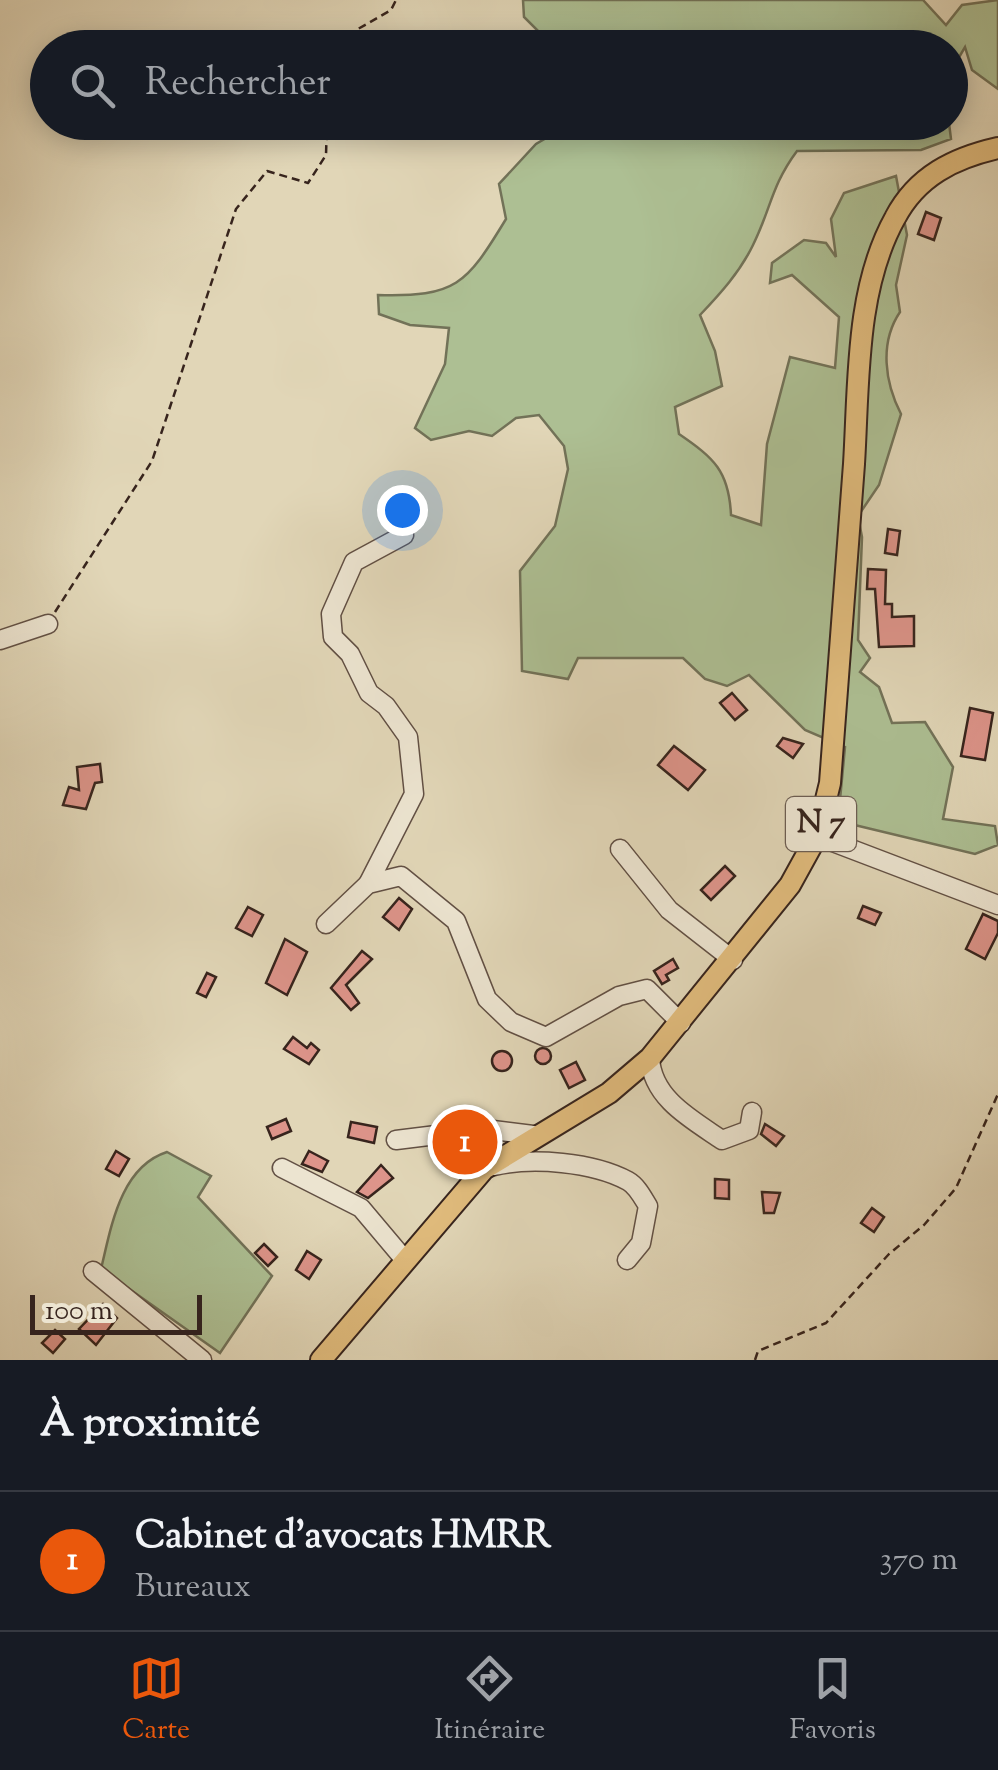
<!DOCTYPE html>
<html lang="fr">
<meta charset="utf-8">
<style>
:root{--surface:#171b24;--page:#20242c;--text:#f1f3f6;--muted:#9ea1a6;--line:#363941;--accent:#ea580c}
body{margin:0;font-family:"Sorts Mill Goudy",serif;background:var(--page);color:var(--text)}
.scale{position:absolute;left:30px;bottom:25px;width:172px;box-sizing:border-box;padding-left:10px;border:5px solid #37241d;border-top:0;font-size:28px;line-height:35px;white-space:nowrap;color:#37241d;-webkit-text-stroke:8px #ece4d0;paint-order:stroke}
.you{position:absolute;left:402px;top:510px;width:35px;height:35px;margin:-25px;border:8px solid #fff;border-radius:50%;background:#1a73e8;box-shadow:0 0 0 15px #1a73e833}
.badge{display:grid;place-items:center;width:65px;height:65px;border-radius:50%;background:var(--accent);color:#fff;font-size:32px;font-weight:700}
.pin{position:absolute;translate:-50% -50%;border:5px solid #fff;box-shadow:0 2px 10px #0006}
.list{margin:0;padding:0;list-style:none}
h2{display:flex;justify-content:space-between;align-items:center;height:130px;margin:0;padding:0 40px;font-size:42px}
h2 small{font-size:32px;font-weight:400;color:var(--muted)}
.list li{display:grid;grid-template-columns:65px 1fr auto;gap:30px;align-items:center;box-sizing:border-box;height:140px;padding:0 40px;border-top:2px solid var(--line)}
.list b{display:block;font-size:38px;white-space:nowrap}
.list p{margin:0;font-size:32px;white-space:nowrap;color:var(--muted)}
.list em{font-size:32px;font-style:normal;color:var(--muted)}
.icon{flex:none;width:55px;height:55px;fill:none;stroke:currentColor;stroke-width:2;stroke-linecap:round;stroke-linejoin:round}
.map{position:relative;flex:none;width:998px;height:1360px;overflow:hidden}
.search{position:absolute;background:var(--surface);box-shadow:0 5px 25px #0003;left:30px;right:30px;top:30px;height:110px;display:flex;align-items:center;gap:25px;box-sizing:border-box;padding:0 35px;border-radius:55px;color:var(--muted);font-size:38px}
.sheet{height:270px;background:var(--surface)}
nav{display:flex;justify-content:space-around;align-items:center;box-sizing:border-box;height:140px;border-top:2px solid var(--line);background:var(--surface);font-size:28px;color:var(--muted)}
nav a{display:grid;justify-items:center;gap:5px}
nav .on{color:var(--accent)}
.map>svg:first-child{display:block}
</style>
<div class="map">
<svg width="998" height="1360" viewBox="0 0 998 1360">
<rect width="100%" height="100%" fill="#e1d6b7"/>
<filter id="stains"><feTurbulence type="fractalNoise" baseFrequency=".002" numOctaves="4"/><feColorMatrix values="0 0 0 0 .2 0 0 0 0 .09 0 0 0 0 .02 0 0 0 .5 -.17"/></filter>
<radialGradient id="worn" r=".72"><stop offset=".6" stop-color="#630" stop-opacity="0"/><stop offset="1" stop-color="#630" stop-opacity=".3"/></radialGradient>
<g fill="#adbf93" stroke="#727258" stroke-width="2.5">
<polygon points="523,0 923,0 946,25 962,5 998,0 998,89 972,70 965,47 951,71 950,48 554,47 524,17"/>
<path d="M 572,123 L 949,123 L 951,139 L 921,150 L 797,151 C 771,186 771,209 753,245 C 740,272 720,294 700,315 L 715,351 L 722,386 L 675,407 L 679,434 C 714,458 729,471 731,515 L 761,525 L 767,444 L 790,357 L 835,368 L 839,317 L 792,275 L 770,283 L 772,263 L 804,240 L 826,243 L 836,257 L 831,219 L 844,193 L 896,176 L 907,235 L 896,285 L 900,312 C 879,343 885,383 901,414 L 879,485 L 858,516 L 862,537 L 858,640 L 870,658 L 860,672 L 879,687 L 892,723 L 925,722 L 953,767 L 943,819 L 995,826 L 998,845 L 975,854 L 838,821 L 845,747 L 805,730 L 749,675 L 727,686 L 705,679 L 683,658 L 578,658 L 568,679 L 522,671 L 520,571 L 555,526 L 568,469 L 564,446 L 539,415 L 516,418 L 492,436 L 469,431 L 431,440 L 415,428 L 445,364 L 449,328 L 410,325 L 379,314 L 378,295 C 456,297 466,285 506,219 L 499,184 L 536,144 Z"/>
<path d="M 167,1152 L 211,1176 L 198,1197 L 272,1276 L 220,1353 L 101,1269 C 111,1228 120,1167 167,1152 Z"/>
</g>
<g fill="#dd948a" stroke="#37241d" stroke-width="2.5">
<polygon points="926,212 941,218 934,240 918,234"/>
<polygon points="888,529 900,531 897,555 885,553"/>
<polygon points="868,569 886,570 885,604 892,604 892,617 914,616 914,646 879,647 875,589 867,589"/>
<polygon points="732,693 747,710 735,720 720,703"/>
<polygon points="970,708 993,713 985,760 961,756"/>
<polygon points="783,738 803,744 793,758 777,746"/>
<polygon points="674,746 705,770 688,790 658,765"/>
<polygon points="100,764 102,782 95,783 86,809 63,805 69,787 79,790 77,767"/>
<polygon points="725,866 735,876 711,900 701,890"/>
<polygon points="399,898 412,909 399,930 383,917"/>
<polygon points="863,906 881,913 875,925 858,918"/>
<polygon points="248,907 263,915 252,936 236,928"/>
<polygon points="983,914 998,921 998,933 985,959 966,949"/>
<polygon points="285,939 307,952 287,995 266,983"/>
<polygon points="362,951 372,959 346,985 359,1003 351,1010 331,988"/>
<polygon points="673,959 678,968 666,975 669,980 662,984 654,971"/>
<polygon points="207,973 216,977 206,997 197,993"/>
<polygon points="293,1037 307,1048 311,1043 319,1050 309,1064 284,1049"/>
<circle cx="543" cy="1056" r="8"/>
<circle cx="502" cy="1061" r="10"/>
<polygon points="576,1062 585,1080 569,1088 560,1070"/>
<polygon points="286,1119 291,1131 272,1139 267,1127"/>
<polygon points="351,1122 377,1127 374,1143 348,1137"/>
<polygon points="765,1124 784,1136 776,1146 761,1134"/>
<polygon points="116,1151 129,1159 119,1176 106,1169"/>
<polygon points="309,1151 328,1161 322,1172 302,1164"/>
<polygon points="381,1165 393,1178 368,1198 357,1192"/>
<polygon points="715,1179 729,1180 729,1199 715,1198"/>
<polygon points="762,1192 780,1193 774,1213 764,1213"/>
<polygon points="872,1208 884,1217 874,1232 861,1223"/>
<polygon points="264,1244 277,1257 268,1266 255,1253"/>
<polygon points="307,1251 321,1260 309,1279 296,1270"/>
<polygon points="103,1304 117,1318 96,1345 79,1329"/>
<polygon points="55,1330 65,1339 53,1353 42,1343"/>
</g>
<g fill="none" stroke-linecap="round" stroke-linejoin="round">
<defs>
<g id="minor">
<polyline points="0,640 48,624"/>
<polyline points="817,836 998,905"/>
<polyline points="620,849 669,910 733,960"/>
<polyline points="368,884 414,794 408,737 386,706 369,693 350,654 333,637 331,614 354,562 404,535"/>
<polyline points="326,924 368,884 401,876 456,921 487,999 511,1022 546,1037 619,996 647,989 681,1023"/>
<path d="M 650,1058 C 652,1098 691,1119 722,1140 L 749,1130 L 752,1112"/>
<polyline points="396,1140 485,1129 533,1135"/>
<path d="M 494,1166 C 532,1157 593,1162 628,1181 C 637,1186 643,1198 648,1206 L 641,1243 L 627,1260"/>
<polyline points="282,1168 361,1208 404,1259"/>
<polyline points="93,1271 202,1360"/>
</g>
<path id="major" d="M 321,1360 L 484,1169 L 609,1093 L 650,1058 L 790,885 L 817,836 L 830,783 C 838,676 846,570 854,464 C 859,384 855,290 895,218 C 917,176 954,158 998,148"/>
</defs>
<use href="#minor" stroke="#625044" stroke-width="21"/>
<use href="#major" stroke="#37241d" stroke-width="24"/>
<g stroke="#37241d" stroke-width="2.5" stroke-dasharray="8 5" stroke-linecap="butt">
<polyline points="325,48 391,10 396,0"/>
<polyline points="55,612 152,461 236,209 267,171 308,183 326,155 327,122"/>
<polyline points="755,1360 758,1351 826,1323 889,1254 924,1225 956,1188 998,1094"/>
</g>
<use href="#minor" stroke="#ece4d0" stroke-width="18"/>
<use href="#major" stroke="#e0bb7c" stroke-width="20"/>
</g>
<g text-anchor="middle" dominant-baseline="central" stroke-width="8" stroke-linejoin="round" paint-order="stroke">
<rect fill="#ece4d0" stroke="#6d5e53" stroke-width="2.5" x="786" y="797" width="70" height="54" rx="8"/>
<g font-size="32" font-weight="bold" fill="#37241d">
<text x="821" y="824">N 7</text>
</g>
</g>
<rect width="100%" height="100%" filter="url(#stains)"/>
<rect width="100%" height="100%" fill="url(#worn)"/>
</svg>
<div class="scale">100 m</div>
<div class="you"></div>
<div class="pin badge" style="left:465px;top:1142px">1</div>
<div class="search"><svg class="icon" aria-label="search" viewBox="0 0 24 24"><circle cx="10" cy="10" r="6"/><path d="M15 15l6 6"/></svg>Rechercher</div>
</div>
<section class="sheet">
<h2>À proximité<small></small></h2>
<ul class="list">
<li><span class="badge">1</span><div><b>Cabinet d'avocats HMRR</b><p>Bureaux</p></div><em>370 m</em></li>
</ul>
</section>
<nav>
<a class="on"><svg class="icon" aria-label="map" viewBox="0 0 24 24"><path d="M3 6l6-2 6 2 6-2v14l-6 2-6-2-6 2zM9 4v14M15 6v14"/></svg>Carte</a>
<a><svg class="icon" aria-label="directions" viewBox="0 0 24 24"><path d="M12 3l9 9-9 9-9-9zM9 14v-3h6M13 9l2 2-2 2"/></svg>Itinéraire</a>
<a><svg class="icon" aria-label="saved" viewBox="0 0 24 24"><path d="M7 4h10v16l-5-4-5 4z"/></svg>Favoris</a>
</nav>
